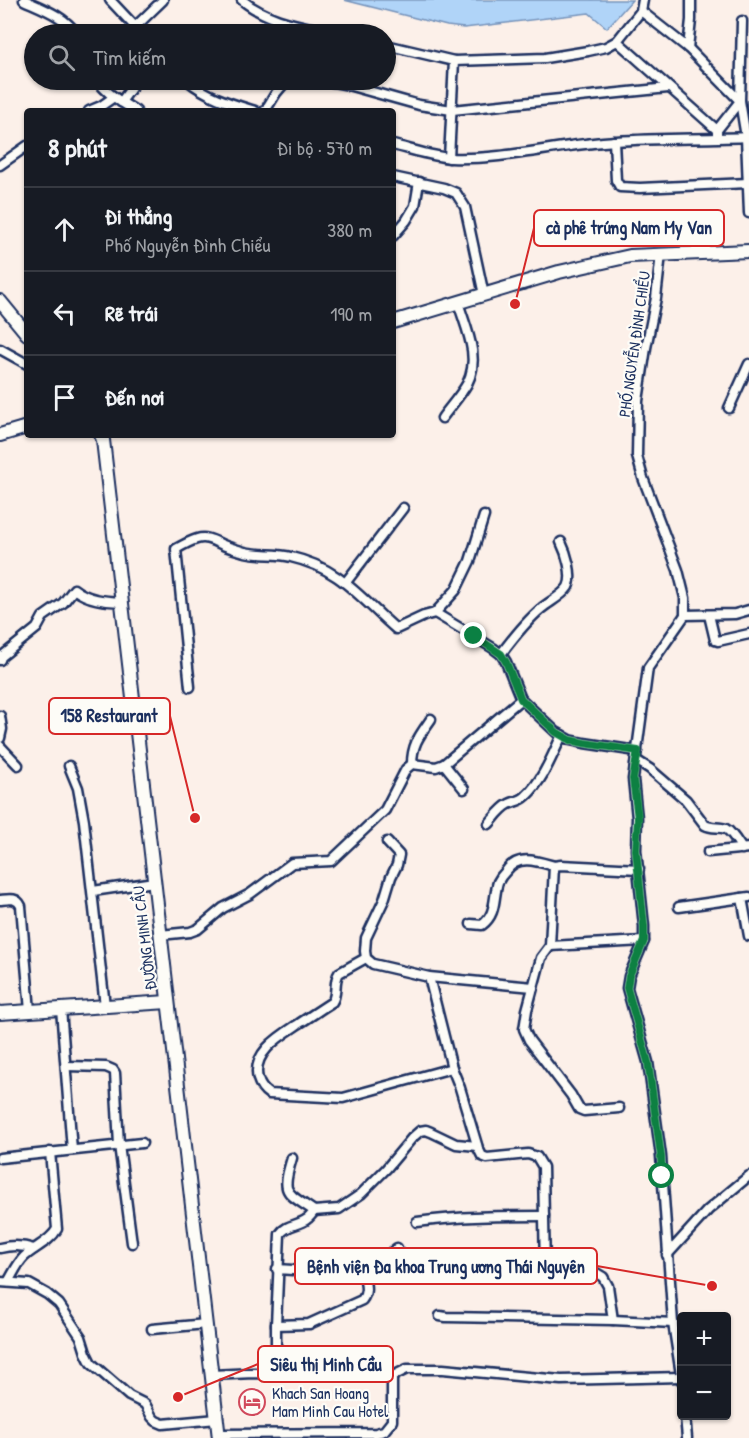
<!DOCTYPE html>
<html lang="vi">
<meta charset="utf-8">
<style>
:root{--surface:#171b24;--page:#242831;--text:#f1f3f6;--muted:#9ea1a6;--line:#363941}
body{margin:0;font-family:"Patrick Hand",sans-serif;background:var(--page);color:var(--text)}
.controls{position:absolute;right:18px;bottom:18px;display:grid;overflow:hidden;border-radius:6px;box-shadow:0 2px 4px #0004}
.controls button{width:54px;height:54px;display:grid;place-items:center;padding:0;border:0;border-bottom:2px solid var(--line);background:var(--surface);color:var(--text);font:30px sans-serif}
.stop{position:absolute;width:18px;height:18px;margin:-14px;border:4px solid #0b8043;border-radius:50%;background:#fff}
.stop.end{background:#0b8043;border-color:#fff;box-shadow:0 2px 6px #0008}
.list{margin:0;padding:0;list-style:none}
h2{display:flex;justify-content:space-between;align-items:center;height:78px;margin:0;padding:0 24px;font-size:26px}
h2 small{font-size:20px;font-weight:400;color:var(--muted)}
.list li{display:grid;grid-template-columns:39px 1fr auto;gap:18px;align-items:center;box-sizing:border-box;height:84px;padding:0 24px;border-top:2px solid var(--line)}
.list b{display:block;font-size:22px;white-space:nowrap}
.list p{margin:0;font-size:20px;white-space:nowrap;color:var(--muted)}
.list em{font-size:20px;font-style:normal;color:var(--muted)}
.icon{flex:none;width:33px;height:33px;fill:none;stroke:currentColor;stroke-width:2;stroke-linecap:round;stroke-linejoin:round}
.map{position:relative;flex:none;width:749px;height:1438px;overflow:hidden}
.search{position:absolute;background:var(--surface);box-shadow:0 2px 4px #0004;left:24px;top:24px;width:372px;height:66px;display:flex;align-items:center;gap:15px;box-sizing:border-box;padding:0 21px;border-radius:33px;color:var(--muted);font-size:22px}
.panel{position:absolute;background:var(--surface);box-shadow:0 2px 4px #0004;left:24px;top:108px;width:372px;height:330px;border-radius:6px}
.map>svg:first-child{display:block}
</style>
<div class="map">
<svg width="749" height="1438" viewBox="0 0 749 1438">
<rect width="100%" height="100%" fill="#fcf0e9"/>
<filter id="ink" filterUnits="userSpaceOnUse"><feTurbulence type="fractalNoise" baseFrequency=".0167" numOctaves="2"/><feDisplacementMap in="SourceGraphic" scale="12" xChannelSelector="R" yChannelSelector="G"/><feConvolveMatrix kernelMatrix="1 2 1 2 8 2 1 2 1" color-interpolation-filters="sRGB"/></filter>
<g filter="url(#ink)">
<polygon fill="#b0d4f8" stroke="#7492ba" stroke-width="1.5" points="344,0 632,0 607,28 589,13 464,28 447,26"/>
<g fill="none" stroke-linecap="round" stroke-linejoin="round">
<defs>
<g id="street">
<path d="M 24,0 C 44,9 64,16 77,34"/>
<polyline points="110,0 142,34"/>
<path d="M 242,0 C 270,23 305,26 339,34"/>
<polyline points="641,11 688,48 740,101 717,130"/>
<polyline points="742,21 740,101 746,137 749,213"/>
<polyline points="135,27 163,0"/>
<polyline points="617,41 717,130 717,134"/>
<polyline points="386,45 454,61 545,58 588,51 606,47 617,41 641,11 643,0"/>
<polyline points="688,48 691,20 691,0"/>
<path d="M 97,80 C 107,94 121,102 136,111"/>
<path d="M 187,80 C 208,97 229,103 255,111"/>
<polyline points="323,80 344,84 419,105 452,110 668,88"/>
<polyline points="121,102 137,80"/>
<polyline points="89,111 101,106 114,97"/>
<polyline points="265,111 276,93 287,80"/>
<polyline points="614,141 616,180 620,187 640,188 748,183"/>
<path d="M 393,145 C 410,149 434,157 451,158 C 506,160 561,144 616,141 C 660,138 705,139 749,137"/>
<polyline points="449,158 454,61"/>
<polyline points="0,165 27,146"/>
<polyline points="393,177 444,188 456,193 465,207 484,295"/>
<polyline points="393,236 406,221 415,206 419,182"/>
<polyline points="661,254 656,298 646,348 638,401 637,456 643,478 678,570 685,598 685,615 648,668 633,779 637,818 636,850 644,926 644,941 629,976 627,988 648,1062 661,1156 673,1323 682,1381"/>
<polyline points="0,349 27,364"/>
<polyline points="729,408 749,364"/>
<path d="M 442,418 C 450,407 460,396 467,384 C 481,357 466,329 458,302"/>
<polyline points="346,582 403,508"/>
<polyline points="435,613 493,648 501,654 506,662 521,699 556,732 570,740 584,743 637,751"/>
<polyline points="685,615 735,614 749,610"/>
<polyline points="709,615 715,640 718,641 749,634"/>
<path d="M 501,654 C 513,638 526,621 542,608 C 549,602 562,596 568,587 C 574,576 566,552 561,542"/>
<path d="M 0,660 L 1,657 L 37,628 L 43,617 L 63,603 L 74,589 C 88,600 104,601 122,602"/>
<path d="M 190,687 L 176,549 C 183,545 190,541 197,539 C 207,536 214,541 223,545 C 230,548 238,550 245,552 C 261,556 276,553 291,557 C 340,568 360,598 396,629 L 424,616 L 435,613 L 456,590 L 470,561 L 484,516"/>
<polyline points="0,716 2,729 0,738"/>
<polyline points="0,746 18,765"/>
<path d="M 636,760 L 650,769 L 686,800 L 705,825 C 712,829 719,826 726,829 C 732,832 738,843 742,849"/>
<path d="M 412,764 C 412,744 420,735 431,719"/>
<polyline points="444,764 464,789"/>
<polyline points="69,766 78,788 84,821 105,1006"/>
<path d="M 489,824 C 495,817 501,808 509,804 C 515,801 521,801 526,796 C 543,780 552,756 562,735"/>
<polyline points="387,842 399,855 397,865 391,877 384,900 366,938 365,951 366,958 373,964 429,977 533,987"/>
<polyline points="708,852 749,848"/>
<polyline points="93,891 154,882"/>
<polyline points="742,898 749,936"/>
<path d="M 0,900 C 9,899 17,897 21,906 L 30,1011"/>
<polyline points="679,907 749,897"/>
<path d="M 471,924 L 482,925 C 497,914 493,898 498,882 C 500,878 503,874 506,871 C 518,854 537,861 554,866"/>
<polyline points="160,935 190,932 198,929 223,908 250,894 292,863 331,861 385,810 406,769 412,764 436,767 444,764 521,699"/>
<polyline points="550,946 644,941"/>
<path d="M 366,958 L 339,973 C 333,982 338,994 332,1002 C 321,1009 311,1016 300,1023 C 282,1035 251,1052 258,1079 C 260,1086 263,1090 269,1094 L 343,1098 L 452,1068"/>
<polyline points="429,977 452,1068 460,1088 478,1148 482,1156 487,1158 528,1154 537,1157 543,1167 545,1270 593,1271 603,1277 608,1286 613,1320"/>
<polyline points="61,1009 72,1150"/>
<polyline points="66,1066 106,1067 113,1070 115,1073 119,1145 132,1243"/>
<polyline points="619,1108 584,1111 579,1109 571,1095 529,1040 524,1029 527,1010 541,958 550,946 554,866 561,865 639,869"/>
<polyline points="0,1158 142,1143"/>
<polyline points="314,1211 339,1209 361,1194 386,1169 412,1138 420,1131 426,1130 431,1132 456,1144 477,1146"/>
<path d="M 417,1222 C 459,1216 501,1216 544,1216"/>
<path d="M 0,1248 C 12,1245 22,1245 34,1249"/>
<polyline points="667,1255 708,1210 749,1176"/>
<polyline points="277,1269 354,1274 368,1271 378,1264 397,1248"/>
<polyline points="0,1282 29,1284 47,1294 59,1304 81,1337 86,1353 91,1363 129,1396 145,1404 152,1417 156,1421 163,1424 217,1419"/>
<path d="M 8,1282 C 13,1274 17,1264 24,1257 C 34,1247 50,1242 57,1229 L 50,1152"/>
<polyline points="440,1316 446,1317 613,1320 673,1323"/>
<path d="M 276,1325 L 309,1324 L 362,1300 C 369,1291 365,1283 363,1272"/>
<polyline points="152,1329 206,1324"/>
<path d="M 276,1373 L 276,1325 L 280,1234 C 287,1224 298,1226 307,1219 C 309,1218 313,1213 314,1211 C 285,1191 281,1194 292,1158"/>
<polyline points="212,1375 253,1373 386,1375 391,1377 392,1380 392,1421 384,1431 376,1433 219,1434"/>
<polyline points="391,1377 407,1369 443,1369 561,1380 681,1377"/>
<polyline points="685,1416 687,1438"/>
</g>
<g id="secondary">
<polyline points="0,301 27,334"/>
<polyline points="393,322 559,272 630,256 749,251"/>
<polyline points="0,435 27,427"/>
<polyline points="101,435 103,440 219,1438"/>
<polyline points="0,1013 168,1002"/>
</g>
</defs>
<use href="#street" stroke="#1b2f5e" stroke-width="13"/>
<use href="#secondary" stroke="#1b2f5e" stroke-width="16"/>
<use href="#street" stroke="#fdfcf7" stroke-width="8"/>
<use href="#secondary" stroke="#fdfcf7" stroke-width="12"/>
</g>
</g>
<g fill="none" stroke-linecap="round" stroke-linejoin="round" filter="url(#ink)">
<polyline stroke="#0b8043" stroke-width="8" points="474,636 501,654 506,662 521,699 556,732 570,740 584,743 638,751 633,779 638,818 636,850 644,926 644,941 629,976 627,988 648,1062 661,1156 662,1176"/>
</g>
<defs>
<symbol id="hotel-ring" viewBox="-11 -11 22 22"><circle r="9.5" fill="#fdfcf7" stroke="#d1495b" stroke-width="1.5"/><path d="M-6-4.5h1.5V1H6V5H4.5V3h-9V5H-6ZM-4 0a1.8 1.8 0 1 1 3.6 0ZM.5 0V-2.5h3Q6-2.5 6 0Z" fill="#d1495b"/></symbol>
</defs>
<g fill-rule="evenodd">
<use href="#hotel-ring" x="237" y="1387" width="30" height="30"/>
</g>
<g text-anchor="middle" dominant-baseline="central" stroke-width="4.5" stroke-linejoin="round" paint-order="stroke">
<g font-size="16" fill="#1b2f5e" stroke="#fdfcf7">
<text transform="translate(634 344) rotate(-82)">PHỐ NGUYỄN ĐÌNH CHIỂU</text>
<text transform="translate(144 938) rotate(-97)">ĐƯỜNG MINH CẦU</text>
</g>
<g font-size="16" fill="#1b2f5e" stroke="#fdfcf7" text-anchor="start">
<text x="272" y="1393">Khach San Hoang<tspan x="272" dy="18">Mam Minh Cau Hotel</tspan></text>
</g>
</g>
<path fill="none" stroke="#d62828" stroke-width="2" d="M515 304L534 228M195 818L170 716M712 1286L597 1266M178 1397L258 1364"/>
<g fill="#d62828" stroke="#fdfcf7" stroke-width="2">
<circle cx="515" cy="304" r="6"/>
<circle cx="195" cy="818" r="6"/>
<circle cx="712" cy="1286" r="6"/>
<circle cx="178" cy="1397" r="6"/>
</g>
<g fill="#fdfcf7" stroke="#d62828" stroke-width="2">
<rect x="534" y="210" width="190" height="36" rx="6"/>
<rect x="49" y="698" width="121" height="36" rx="6"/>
<rect x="295" y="1248" width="302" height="36" rx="6"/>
<rect x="258" y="1346" width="135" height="36" rx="6"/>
</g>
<g font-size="18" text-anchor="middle" font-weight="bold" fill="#1b2f5e">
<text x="629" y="234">cà phê trứng Nam My Van</text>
<text x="109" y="722">158 Restaurant</text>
<text x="446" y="1273">Bệnh viện Đa khoa Trung ương Thái Nguyên</text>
<text x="326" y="1371">Siêu thị Minh Cầu</text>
</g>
</svg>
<div class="controls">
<button>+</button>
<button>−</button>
</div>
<div class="stop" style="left:662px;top:1176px"></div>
<div class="stop end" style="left:474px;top:636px"></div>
<div class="search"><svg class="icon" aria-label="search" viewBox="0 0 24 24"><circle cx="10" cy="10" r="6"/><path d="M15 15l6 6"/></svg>Tìm kiếm</div>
<section class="panel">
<h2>8 phút<small>Đi bộ · 570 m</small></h2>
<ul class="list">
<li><svg class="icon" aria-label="ahead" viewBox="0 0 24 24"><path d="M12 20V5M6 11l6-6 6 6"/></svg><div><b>Đi thẳng</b><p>Phố Nguyễn Đình Chiểu</p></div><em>380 m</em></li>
<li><svg class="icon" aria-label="left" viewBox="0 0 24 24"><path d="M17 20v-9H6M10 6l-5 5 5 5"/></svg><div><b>Rẽ trái</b></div><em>190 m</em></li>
<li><svg class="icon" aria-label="arrive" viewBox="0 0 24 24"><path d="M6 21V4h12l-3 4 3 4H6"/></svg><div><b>Đến nơi</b></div></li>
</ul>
</section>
</div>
